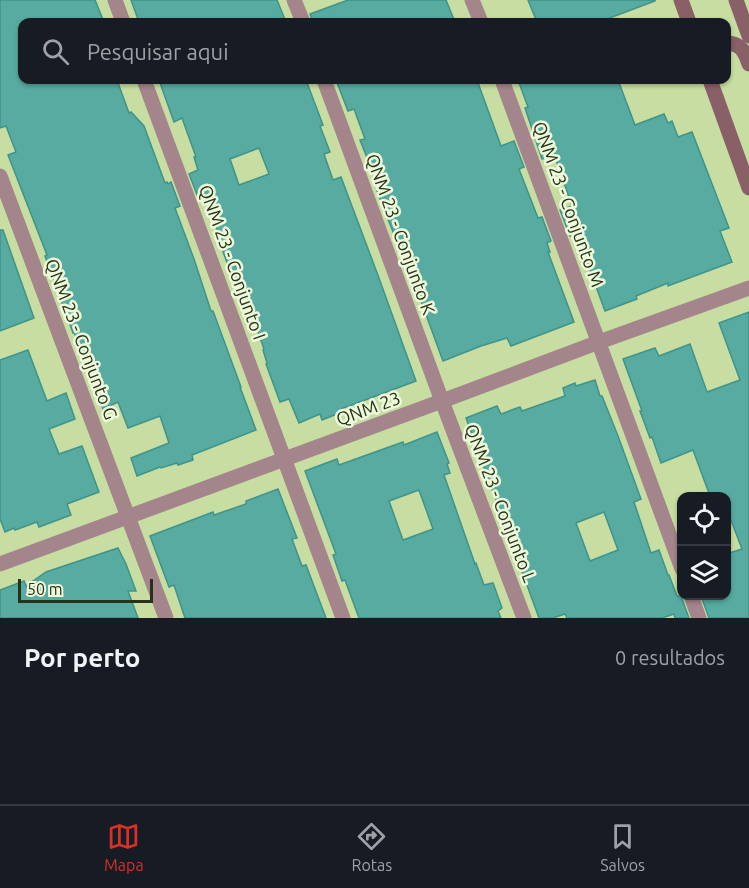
<!DOCTYPE html>
<html lang="pt">
<style>
:root{--surface:#171b24;--page:#20242c;--text:#f1f3f6;--muted:#9ea1a6;--line:#363941;--accent:#d93025}
body{margin:0;font-family:Ubuntu,sans-serif;background:var(--page);color:var(--text)}
.controls{position:absolute;right:18px;bottom:18px;display:grid;overflow:hidden;border-radius:12px;box-shadow:0 2px 4px #0004}
.controls button{width:54px;height:54px;display:grid;place-items:center;padding:0;border:0;border-bottom:2px solid var(--line);background:var(--surface);color:var(--text);font:30px sans-serif}
.scale{position:absolute;left:18px;bottom:15px;width:135px;box-sizing:border-box;padding-left:6px;border:3px solid #283119;border-top:0;font-size:16px;line-height:21px;white-space:nowrap;color:#283119;-webkit-text-stroke:4px #edf9db;paint-order:stroke}
.list{margin:0;padding:0;list-style:none}
h2{display:flex;justify-content:space-between;align-items:center;height:78px;margin:0;padding:0 24px;font-size:26px}
h2 small{font-size:20px;font-weight:400;color:var(--muted)}
.icon{flex:none;width:33px;height:33px;fill:none;stroke:currentColor;stroke-width:2;stroke-linecap:round;stroke-linejoin:round}
.map{position:relative;flex:none;width:749px;height:618px;overflow:hidden}
.search{position:absolute;background:var(--surface);box-shadow:0 2px 4px #0004;left:18px;right:18px;top:18px;height:66px;display:flex;align-items:center;gap:15px;box-sizing:border-box;padding:0 21px;border-radius:12px;color:var(--muted);font-size:22px}
.sheet{height:186px;background:var(--surface)}
nav{display:flex;justify-content:space-around;align-items:center;box-sizing:border-box;height:84px;border-top:2px solid var(--line);background:var(--surface);font-size:16px;color:var(--muted)}
nav a{display:grid;justify-items:center;gap:3px}
nav .on{color:var(--accent)}
.map>svg:first-child{display:block}
</style>
<div class="map">
<svg width="749" height="618" viewBox="0 0 749 618">
<rect width="100%" height="100%" fill="#c7dda1"/>
<g fill="#57aba0" stroke="#3f948a" stroke-width="1.5" fill-rule="evenodd">
<polygon points="0,0 95,0 104,22 22,22 22,80 117,80 129,113 131,112 144,126 165,183 167,182 168,184 171,182 180,206 175,208 194,259 211,311 213,311 241,387 240,387 256,430 192,455 193,460 178,465 177,463 161,468 160,467 137,476 131,458 169,443 160,416 128,428 118,402 103,409 74,332 73,333 45,256 47,255 8,155 16,152 6,126 0,128"/>
<polygon points="131,0 277,0 286,22 139,22"/>
<polygon points="348,0 446,0 455,22 313,22 310,14"/>
<polygon points="528,0 655,0 655,1 599,22 537,22"/>
<path d="M 159,80 L 306,80 L 323,125 L 320,126 L 330,152 L 324,154 L 333,180 L 341,177 L 379,278 L 416,381 L 341,409 L 342,412 L 322,420 L 320,414 L 299,423 L 289,399 L 280,402 L 266,364 L 267,363 L 263,350 L 264,349 L 255,323 L 250,325 L 222,249 L 223,248 L 215,223 L 205,197 L 199,200 L 189,174 L 198,170 L 194,157 L 196,157 L 182,118 L 174,122 ZM 259,148 L 269,174 L 239,185 L 230,159 Z"/>
<polygon points="336,80 477,80 501,146 514,141 524,167 519,169 538,218 542,217 551,241 547,243 550,252 548,252 574,322 511,346 507,338 481,346 443,361 399,241 397,242 377,191 387,186 378,163 370,165 360,140 365,139 354,109 348,111"/>
<polygon points="518,80 618,80 635,125 664,114 668,123 672,121 678,137 692,132 729,228 720,231 732,262 668,286 668,283 636,296 637,299 605,311 586,259 591,256 582,231 570,236 560,210 572,206 554,154 542,159 525,108 528,107"/>
<polygon points="0,230 3,230 34,318 0,331"/>
<polygon points="749,312 749,618 709,618 701,596 726,596 726,554 742,549 729,515 726,517 726,496 710,496 693,450 661,463 652,437 650,438 640,411 642,411 623,359 655,348 659,356 690,344 707,392 740,380 719,323"/>
<polygon points="28,350 47,401 66,393 75,419 49,429 59,454 82,446 99,492 67,504 71,515 39,527 37,522 15,530 14,528 5,532 0,519 0,360"/>
<path d="M 595,380 L 600,396 L 602,396 L 618,436 L 641,499 L 634,502 L 651,553 L 659,550 L 668,575 L 669,575 L 677,596 L 681,596 L 689,618 L 675,618 L 674,614 L 662,618 L 567,618 L 565,614 L 553,618 L 539,618 L 466,418 L 497,406 L 501,414 L 520,407 L 522,411 L 565,396 L 563,388 L 575,383 L 576,386 ZM 604,512 L 618,550 L 590,561 L 576,523 Z"/>
<path d="M 437,432 L 449,463 L 447,464 L 450,473 L 444,475 L 475,564 L 476,563 L 484,585 L 493,583 L 502,608 L 498,611 L 501,618 L 359,618 L 345,580 L 342,581 L 333,555 L 336,554 L 305,471 L 337,459 L 339,465 L 403,442 L 404,445 ZM 419,490 L 433,529 L 403,540 L 389,501 Z"/>
<polygon points="278,489 297,538 292,539 302,566 306,565 326,618 185,618 174,585 169,587 150,536 213,512 214,515 246,504 246,501"/>
<polygon points="118,548 126,564 136,591 128,591 138,618 0,618 0,590 24,581 26,586 46,572"/>
</g>
<g fill="none" stroke-linecap="round" stroke-linejoin="round">
<g stroke="#a3858b" stroke-width="15">
<polyline points="115,0 123,22"/>
<polyline points="294,0 303,22"/>
<polyline points="472,0 481,22"/>
<polyline points="144,80 343,618"/>
<polyline points="324,80 442,401 524,618"/>
<polyline points="502,80 682,569"/>
<polyline points="0,176 166,618"/>
<polyline points="0,564 442,401 599,342 749,288"/>
<polyline points="691,596 699,618"/>
</g>
<g stroke="#895f68" stroke-width="15">
<polyline points="681,0 689,22"/>
<polyline points="736,0 749,36"/>
<path d="M 726,43 C 741,43 745,52 749,64"/>
<polyline points="710,80 749,188"/>
</g>
</g>
<g text-anchor="middle" dominant-baseline="central" stroke-width="5" stroke-linejoin="round" paint-order="stroke">
<g font-size="18" fill="#283119" stroke="#edf9db">
<text transform="translate(569 204) rotate(70)">QNM 23 - Conjunto M</text>
<text transform="translate(401 234) rotate(70)">QNM 23 - Conjunto K</text>
<text transform="translate(233 262) rotate(70)">QNM 23 - Conjunto I</text>
<text transform="translate(82 339) rotate(69)">QNM 23 - Conjunto G</text>
<text transform="translate(368 408) rotate(-20)">QNM 23</text>
<text transform="translate(501 503) rotate(69)">QNM 23 - Conjunto L</text>
</g>
</g>
</svg>
<div class="controls">
<button><svg class="icon" aria-label="locate" viewBox="0 0 24 24"><circle cx="12" cy="12" r="6"/><path d="M12 2v4M12 18v4M2 12h4M18 12h4"/></svg></button>
<button><svg class="icon" aria-label="layers" viewBox="0 0 24 24"><path d="M12 4l9 5-9 5-9-5zM3 14l9 5 9-5"/></svg></button>
</div>
<div class="scale">50 m</div>
<div class="search"><svg class="icon" aria-label="search" viewBox="0 0 24 24"><circle cx="10" cy="10" r="6"/><path d="M15 15l6 6"/></svg>Pesquisar aqui</div>
</div>
<section class="sheet">
<h2>Por perto<small>0 resultados</small></h2>
<ul class="list">
</ul>
</section>
<nav>
<a class="on"><svg class="icon" aria-label="map" viewBox="0 0 24 24"><path d="M3 6l6-2 6 2 6-2v14l-6 2-6-2-6 2zM9 4v14M15 6v14"/></svg>Mapa</a>
<a><svg class="icon" aria-label="directions" viewBox="0 0 24 24"><path d="M12 3l9 9-9 9-9-9zM9 14v-3h6M13 9l2 2-2 2"/></svg>Rotas</a>
<a><svg class="icon" aria-label="saved" viewBox="0 0 24 24"><path d="M7 4h10v16l-5-4-5 4z"/></svg>Salvos</a>
</nav>
